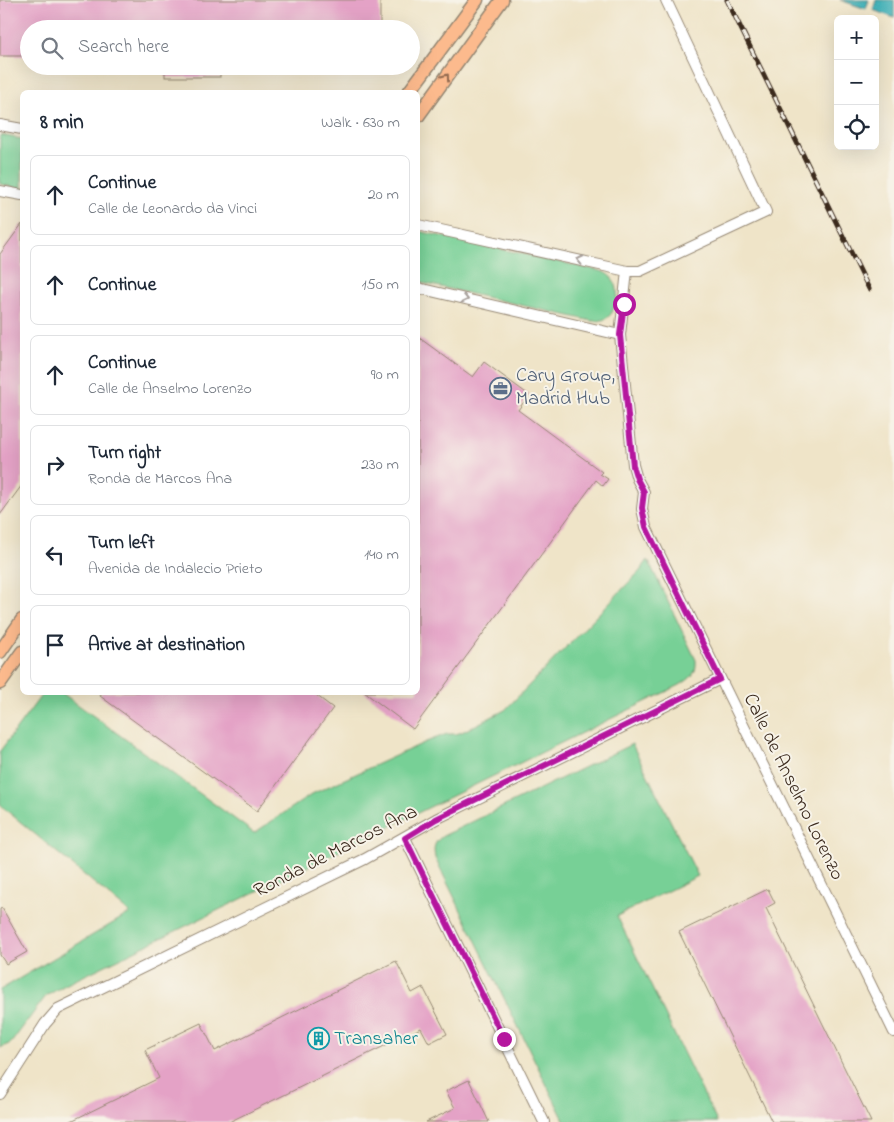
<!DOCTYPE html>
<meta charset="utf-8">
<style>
:root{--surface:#fff;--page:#f6f6f7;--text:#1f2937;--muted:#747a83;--line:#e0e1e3}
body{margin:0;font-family:"Indie Flower",sans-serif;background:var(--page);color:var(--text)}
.controls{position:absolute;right:15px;top:15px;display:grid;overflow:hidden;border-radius:8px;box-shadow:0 5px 20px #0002}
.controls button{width:45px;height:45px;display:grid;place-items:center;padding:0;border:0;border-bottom:1px solid var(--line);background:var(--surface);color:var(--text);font:25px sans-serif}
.stop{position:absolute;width:15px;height:15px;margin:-11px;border:4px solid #b5179e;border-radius:50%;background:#fff}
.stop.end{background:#b5179e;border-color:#fff;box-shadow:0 1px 5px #0008}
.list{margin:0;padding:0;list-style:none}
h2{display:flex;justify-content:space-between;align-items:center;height:65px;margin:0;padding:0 20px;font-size:21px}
h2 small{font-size:16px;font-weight:400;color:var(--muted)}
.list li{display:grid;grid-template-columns:32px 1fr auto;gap:15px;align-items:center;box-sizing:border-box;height:80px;margin:0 10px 10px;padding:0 10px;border:1px solid var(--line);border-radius:8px}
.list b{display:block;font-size:19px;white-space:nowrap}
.list p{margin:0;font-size:16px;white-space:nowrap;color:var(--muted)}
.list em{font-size:16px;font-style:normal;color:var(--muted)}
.icon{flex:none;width:28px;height:28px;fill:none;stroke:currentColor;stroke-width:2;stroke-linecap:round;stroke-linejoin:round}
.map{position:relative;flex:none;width:894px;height:1122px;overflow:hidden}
.search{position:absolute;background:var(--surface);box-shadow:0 5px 20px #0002;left:20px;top:20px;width:400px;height:55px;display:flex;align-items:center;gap:12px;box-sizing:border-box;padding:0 18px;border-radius:28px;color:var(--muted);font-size:19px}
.panel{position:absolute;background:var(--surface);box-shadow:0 5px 20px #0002;left:20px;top:90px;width:400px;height:605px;border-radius:8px}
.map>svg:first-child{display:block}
</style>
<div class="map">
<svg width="894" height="1122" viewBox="0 0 894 1122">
<rect width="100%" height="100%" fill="#f7f3e8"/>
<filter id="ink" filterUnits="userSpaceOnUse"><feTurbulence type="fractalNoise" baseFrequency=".02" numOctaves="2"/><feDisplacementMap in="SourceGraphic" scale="10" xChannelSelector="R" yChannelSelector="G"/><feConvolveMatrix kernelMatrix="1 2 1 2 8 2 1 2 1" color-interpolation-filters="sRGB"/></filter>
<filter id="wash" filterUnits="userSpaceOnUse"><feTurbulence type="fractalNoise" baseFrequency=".0096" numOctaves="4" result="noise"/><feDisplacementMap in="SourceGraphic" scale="20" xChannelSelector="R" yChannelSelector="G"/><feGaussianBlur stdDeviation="1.12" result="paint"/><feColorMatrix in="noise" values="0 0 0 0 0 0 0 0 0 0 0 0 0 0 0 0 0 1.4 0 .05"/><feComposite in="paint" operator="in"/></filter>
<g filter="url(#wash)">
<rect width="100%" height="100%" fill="#efe4c8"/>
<g fill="#77d096" stroke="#597d5a">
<polygon points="0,135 22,139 22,189 0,184"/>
<path d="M 418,231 L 601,271 C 617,277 621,292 614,307 C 613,311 611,315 608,317 C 603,321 598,321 592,321 L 418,282 Z"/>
<path d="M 648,560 L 696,660 C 697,674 691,678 680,685 L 65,985 L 46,996 L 11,1043 L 0,1048 L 0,990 L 130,913 L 0,805 L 0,751 L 43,693 L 62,693 L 254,833 L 314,793 L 426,742 L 447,734 L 456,734 L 462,732 L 505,710 L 640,571 Z"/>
<path d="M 632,744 L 698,876 L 617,916 L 717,1122 L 565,1122 L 435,858 C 433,847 434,842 443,836 Z"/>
</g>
<g fill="#3daeb5" stroke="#3c6c6a">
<polygon points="840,0 869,0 866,9"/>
<polygon points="876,0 894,0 894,18 873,10"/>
</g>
<g id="blocks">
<g fill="#e4a2c6">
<polygon points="0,0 380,0 380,29 29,29 29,56 0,56"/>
<rect x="165" y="66" width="55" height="11"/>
<polygon points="22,224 22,485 0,515 0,254"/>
<polygon points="418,337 473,377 484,362 529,395 518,410 602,472 600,474 608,479 603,486 596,480 413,729 364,692 418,692"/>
<polygon points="102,692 312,692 333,708 257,811 100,696"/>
<polygon points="768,889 775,903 766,908 871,1122 772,1122 679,932"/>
<polygon points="2,908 27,952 6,964 0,955 0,909"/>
<polygon points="396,961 412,993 423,987 447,1034 429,1043 421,1028 229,1122 69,1122 159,1078 145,1050 201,1023 215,1051"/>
<polygon points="469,1080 489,1122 426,1122 455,1108 446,1091"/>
</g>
</g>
</g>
<g filter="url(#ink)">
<use href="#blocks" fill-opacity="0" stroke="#958773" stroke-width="1"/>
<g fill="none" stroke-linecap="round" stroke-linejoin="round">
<defs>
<g id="minor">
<polyline points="0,125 22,129"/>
<polyline points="0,191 22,195"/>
<polyline points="418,225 627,271 640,271 766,212 666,0"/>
<polyline points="418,288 620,335 627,271"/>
<polyline points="620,335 633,465 637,479 644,492 642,509 646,527 894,1032"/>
<polyline points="405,838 544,1122"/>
<polyline points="0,1094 45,1024 58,1009 365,859 436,819 720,679"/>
</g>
<g id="major">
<polyline points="409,92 477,0"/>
<polyline points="418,116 502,0"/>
<polyline points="0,652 22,620"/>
<polyline points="0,683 22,652"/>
</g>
</defs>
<use href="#minor" stroke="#958773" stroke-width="12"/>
<use href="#major" stroke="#958773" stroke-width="15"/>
<use href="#minor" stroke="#fff" stroke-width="10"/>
<use href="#major" stroke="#fcba8d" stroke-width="12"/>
<defs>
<polyline id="rail" points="727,0 869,289"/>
</defs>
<use href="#rail" stroke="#3b2a1e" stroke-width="5"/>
<use href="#rail" stroke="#f7f3e8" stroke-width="3" stroke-dasharray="9" stroke-linecap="butt"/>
</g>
<defs><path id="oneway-chevron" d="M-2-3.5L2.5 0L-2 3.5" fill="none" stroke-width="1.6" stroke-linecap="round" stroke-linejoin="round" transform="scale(1.25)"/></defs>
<use stroke="#926b50" href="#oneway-chevron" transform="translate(446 77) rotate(-54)"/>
<g stroke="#a79f9a">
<use href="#oneway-chevron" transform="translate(580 260) rotate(-168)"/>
<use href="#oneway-chevron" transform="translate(465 299) rotate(13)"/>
</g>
</g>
<g fill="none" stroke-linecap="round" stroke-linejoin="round" filter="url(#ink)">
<polyline stroke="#b5179e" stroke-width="6" points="504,1039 405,838 436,819 720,679 646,527 642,508 644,492 637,479 633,466 620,335 624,304"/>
</g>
<defs>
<symbol id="office-ring" viewBox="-11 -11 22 22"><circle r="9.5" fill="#f7f3e8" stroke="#5c6f8a" stroke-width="1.5"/><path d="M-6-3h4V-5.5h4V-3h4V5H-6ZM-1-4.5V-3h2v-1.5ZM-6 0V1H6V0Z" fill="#5c6f8a"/></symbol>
<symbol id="building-ring" viewBox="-11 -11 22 22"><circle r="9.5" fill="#f7f3e8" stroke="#0f9aa8" stroke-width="1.5"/><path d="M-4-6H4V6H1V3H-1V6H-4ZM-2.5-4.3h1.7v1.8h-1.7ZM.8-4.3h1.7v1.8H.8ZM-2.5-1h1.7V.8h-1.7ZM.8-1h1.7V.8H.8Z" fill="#0f9aa8"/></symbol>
</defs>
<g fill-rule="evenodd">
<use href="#office-ring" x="488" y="376" width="25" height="25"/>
<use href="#building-ring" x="306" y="1026" width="25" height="25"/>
</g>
<g text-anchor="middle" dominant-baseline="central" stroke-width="4" stroke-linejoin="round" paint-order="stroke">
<g font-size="20" fill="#4e5e75" stroke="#f7f3e8" text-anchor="start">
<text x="516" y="376">Cary Group,<tspan x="516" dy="23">Madrid Hub</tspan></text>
</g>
<g font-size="20" fill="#3b2a1e" stroke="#f7f3e8">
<text transform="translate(793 787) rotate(64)">Calle de Anselmo Lorenzo</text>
<text transform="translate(336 852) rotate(-27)">Ronda de Marcos Ana</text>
</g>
<g font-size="20" fill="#0d838f" stroke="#f7f3e8" text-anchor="start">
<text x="334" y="1039">Transaher</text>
</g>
</g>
</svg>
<div class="controls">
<button>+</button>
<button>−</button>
<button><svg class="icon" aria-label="locate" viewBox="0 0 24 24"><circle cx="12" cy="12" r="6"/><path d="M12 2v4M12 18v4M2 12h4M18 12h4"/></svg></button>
</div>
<div class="stop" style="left:624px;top:304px"></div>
<div class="stop end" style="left:504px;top:1039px"></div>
<div class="search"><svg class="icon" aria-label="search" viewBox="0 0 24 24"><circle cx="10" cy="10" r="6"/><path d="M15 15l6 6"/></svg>Search here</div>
<section class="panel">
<h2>8 min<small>Walk · 630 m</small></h2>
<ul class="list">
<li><svg class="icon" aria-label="ahead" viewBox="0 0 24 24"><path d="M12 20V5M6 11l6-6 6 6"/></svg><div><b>Continue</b><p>Calle de Leonardo da Vinci</p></div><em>20 m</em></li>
<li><svg class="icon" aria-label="ahead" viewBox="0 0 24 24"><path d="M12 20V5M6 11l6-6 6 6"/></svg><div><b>Continue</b></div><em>150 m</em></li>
<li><svg class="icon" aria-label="ahead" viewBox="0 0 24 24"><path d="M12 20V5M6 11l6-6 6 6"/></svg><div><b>Continue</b><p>Calle de Anselmo Lorenzo</p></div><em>90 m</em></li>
<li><svg class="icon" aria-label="right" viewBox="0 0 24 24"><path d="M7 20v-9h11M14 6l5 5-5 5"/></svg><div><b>Turn right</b><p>Ronda de Marcos Ana</p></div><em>230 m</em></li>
<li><svg class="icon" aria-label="left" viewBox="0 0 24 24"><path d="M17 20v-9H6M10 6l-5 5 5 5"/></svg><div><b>Turn left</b><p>Avenida de Indalecio Prieto</p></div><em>140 m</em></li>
<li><svg class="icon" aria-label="arrive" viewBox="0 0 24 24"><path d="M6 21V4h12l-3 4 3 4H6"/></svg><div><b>Arrive at destination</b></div></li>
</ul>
</section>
</div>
